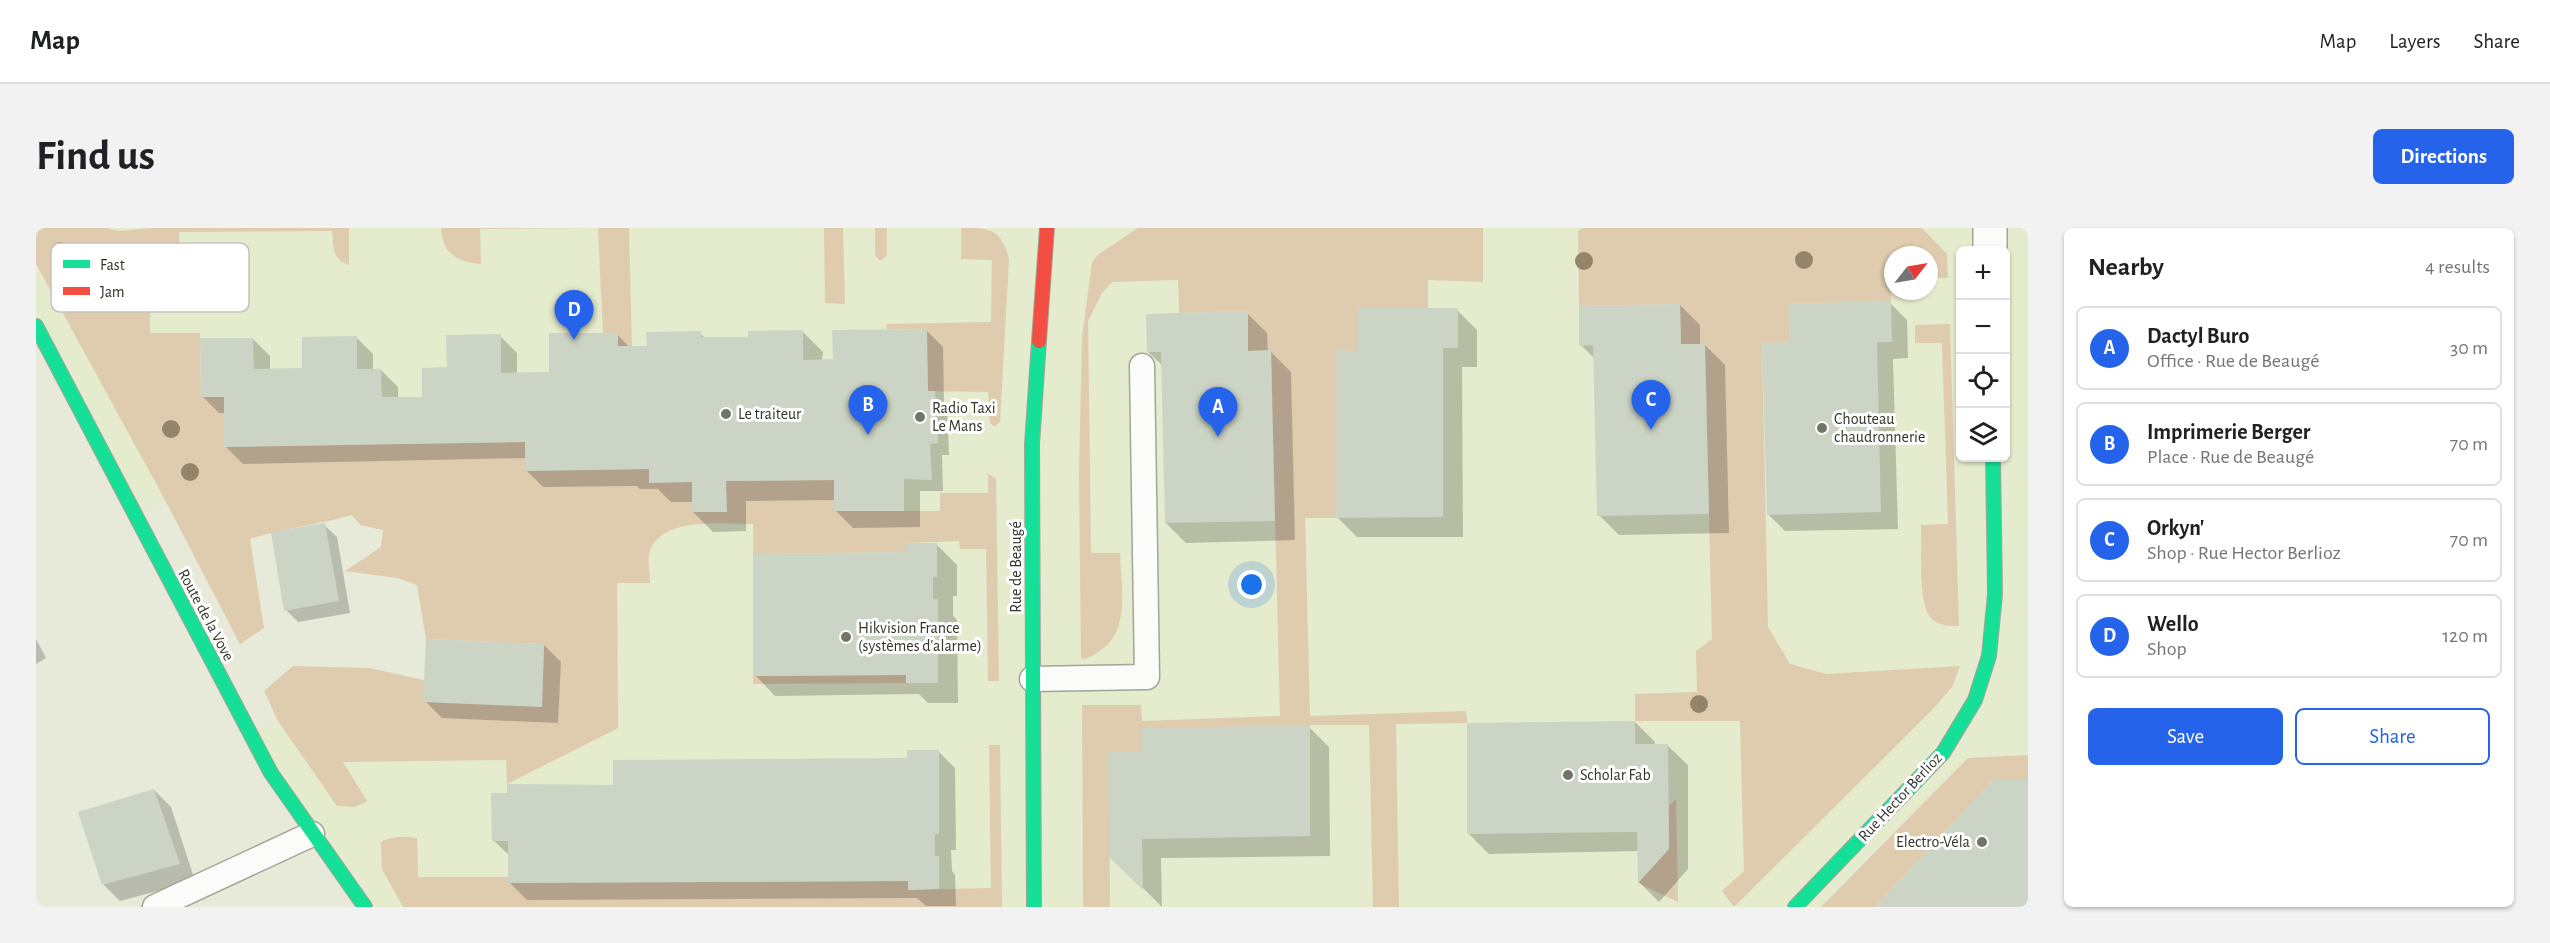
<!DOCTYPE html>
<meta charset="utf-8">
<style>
:root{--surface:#fff;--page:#f2f2f2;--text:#202124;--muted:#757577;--line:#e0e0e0;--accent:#2563eb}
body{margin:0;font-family:"Alegreya Sans",sans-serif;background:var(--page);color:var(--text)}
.controls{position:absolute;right:18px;top:18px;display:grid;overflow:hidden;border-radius:9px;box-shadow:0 2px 4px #0004}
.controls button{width:54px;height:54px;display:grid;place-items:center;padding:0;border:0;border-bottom:2px solid var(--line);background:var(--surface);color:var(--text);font:30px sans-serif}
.compass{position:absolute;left:1848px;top:18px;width:54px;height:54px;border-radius:50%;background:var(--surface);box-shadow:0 2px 4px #0004;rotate:59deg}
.you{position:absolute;left:1216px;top:357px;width:21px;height:21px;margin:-15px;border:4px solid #fff;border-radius:50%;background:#1a73e8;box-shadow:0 0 0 9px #1a73e833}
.badge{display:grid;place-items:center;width:39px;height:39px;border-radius:50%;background:var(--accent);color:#fff;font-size:20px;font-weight:700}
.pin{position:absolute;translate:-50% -50px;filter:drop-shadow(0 2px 3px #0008)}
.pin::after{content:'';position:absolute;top:32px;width:21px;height:18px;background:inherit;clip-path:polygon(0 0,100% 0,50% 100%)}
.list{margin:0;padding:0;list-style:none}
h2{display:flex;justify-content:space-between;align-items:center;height:78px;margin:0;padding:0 24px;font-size:26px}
h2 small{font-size:20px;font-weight:400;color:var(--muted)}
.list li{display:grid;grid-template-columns:39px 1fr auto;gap:18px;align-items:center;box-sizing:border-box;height:84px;margin:0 12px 12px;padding:0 12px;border:2px solid var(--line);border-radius:9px}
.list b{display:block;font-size:22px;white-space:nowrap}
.list p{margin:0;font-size:20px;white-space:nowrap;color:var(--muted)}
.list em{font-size:20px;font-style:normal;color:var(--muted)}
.actions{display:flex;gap:12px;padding:18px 24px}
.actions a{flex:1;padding:14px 0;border:2px solid var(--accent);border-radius:9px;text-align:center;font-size:21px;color:var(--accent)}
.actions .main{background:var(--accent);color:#fff}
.icon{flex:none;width:33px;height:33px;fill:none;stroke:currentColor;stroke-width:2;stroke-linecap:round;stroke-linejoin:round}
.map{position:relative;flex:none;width:1992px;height:679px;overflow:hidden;border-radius:9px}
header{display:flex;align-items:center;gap:36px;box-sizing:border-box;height:84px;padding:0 30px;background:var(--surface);border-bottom:2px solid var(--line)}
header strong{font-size:28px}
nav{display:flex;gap:33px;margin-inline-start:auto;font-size:21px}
.intro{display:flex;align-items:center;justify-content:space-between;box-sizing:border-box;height:144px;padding:0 36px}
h1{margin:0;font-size:42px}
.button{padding:15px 27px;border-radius:9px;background:var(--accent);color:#fff;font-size:21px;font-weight:700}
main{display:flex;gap:36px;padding:0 36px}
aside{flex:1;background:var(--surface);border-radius:9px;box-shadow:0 2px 4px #0004}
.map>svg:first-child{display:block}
</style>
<header>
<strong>Map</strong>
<nav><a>Map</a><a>Layers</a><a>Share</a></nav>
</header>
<div class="intro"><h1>Find us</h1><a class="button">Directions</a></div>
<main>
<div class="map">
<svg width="1992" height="679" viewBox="0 0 1992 679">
<rect width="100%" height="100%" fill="#e7ead9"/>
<path fill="#e5ebcd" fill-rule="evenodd" d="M 0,0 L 1992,0 L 1992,679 L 329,679 L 214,508 L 242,493 L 509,505 L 518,284 L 129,272 L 97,283 L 0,98 ZM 1924,22 L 1970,22 L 1970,230 L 1924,230 ZM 1857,27 L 1893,27 L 1893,63 L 1857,63 Z"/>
<g fill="#dfcbae">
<path d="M 0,0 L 71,0 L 83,3 L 115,0 L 313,0 L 313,37 C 295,31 298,19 296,3 L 143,4 L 144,40 L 114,40 L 114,105 L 164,105 L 165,169 L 188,169 L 188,219 L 489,214 L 489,243 L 613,241 L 656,254 L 656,284 L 690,283 L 690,253 L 798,252 L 799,283 L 904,283 L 904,265 L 952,265 L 952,246 L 960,250 L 963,453 L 952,453 L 950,321 L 924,321 L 923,313 L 870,315 L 870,324 L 717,326 L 717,296 C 688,296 628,288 614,322 C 611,331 614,345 614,355 L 581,355 L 582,500 L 471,556 L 470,532 L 307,534 L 331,573 L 319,579 L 301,578 L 242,493 L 228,463 L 257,438 L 333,440 L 506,478 L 508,416 L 390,411 L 381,357 L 361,350 L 309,343 L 345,319 L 347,302 L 324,297 L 316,287 C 282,297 247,300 214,311 L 228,400 L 204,416 L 129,272 L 0,36 Z"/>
<path d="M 405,0 L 593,0 L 596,118 L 582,118 L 581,105 L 567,105 L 562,0 L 444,1 L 445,36 C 422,34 406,26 405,0 Z"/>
<polygon points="788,0 807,0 809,76 789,75"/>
<polygon points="839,0 851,0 851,28 844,33 839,27"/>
<path d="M 925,0 C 953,0 965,0 973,31 L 964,194 L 958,199 L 954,194 L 952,164 L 892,163 L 890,101 L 851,101 L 850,96 L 955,94 L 956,32 L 925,31 Z"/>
<path d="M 1102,0 L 1447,0 L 1447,54 L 1392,52 L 1392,80 L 1322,81 L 1322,123 L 1300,123 L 1300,290 L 1269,290 L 1274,488 L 1430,483 L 1431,495 L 1360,496 L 1363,679 L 1337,679 L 1333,497 L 1274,497 L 1106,524 L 1073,524 L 1074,679 L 1047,679 L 1046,477 L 1105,477 L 1106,493 L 1244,488 L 1235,123 L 1212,123 L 1212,83 L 1143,85 L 1142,52 L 1076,54 L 1066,65 L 1052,93 L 1055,325 L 1084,325 C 1085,360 1095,404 1062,424 C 1056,428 1052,431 1045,431 L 1043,244 L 1046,109 L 1056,34 L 1063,26 Z"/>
<polygon points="1547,0 1886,0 1911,26 1912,50 1893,50 1893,27 1857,27 1857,50 1854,50 1855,73 1752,76 1754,114 1726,115 1732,399 1754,436 1790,446 1924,438 1916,459 1898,480 1698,679 1686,663 1708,643 1704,493 1599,493 1599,466 1661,464 1660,423 1676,411 1669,116 1645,116 1644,76 1543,78 1542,3"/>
<path d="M 1914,96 L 1923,398 C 1913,398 1904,398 1896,391 C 1881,378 1886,318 1885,297 L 1912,296 L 1906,115 L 1879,115 L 1879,97 Z"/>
<polygon points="870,447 870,455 717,456 717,448"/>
<path d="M 953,517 L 964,517 L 966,679 L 367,679 L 346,641 L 345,614 C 356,607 369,609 381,610 L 382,649 L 472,649 L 473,655 L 872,653 L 872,662 L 955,660 Z"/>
<polygon points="1992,527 1992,552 1957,552 1839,679 1785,679 1932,530"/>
<polygon points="1640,571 1642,674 1602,655 1633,621 1633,578"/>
</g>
<g fill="#0003">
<polygon points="1854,75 1871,92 1872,130 1857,131 1862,301 1749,303 1732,286 1755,116"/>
<polygon points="1644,77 1664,97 1664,117 1669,117 1689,137 1693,305 1583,307 1563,287 1559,131 1545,117"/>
<polygon points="1421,82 1441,102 1441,139 1426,139 1427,309 1321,309 1301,289 1324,124"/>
<polygon points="1211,85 1231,105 1232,124 1235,124 1255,144 1259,312 1150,315 1130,295 1127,138 1112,124"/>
<polygon points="890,102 907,119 908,174 911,177 913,227 906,227 907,263 884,263 884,299 817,300 800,283 800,272 710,273 710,303 677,304 657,284 657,274 635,274 622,261 604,261 601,258 507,259 490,242 490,230 207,236 190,219 190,185 183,185 166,168 217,111 234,128 234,142 268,142 320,109 337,126 337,142 345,142 362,159 362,170 387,170 412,141 464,108 481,125 481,146 515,146 581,106 594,120 613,119 664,105 670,111 714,111 767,104 787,124 786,133 798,133"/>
<polygon points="288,297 301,309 314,385 262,394 250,382"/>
<polygon points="901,317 921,337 921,368 917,368 917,388 921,392 922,475 892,475 883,466 739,468 719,447 871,325"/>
<polygon points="0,411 10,430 0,436"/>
<polygon points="508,417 525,434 522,495 406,490 389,473"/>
<polygon points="1599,494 1619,514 1619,517 1631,517 1652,537 1652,641 1623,674 1603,654 1603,623 1453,626 1433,606"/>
<polygon points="1273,499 1293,519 1294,628 1125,630 1126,679 1075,628 1108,525"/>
<polygon points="902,523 919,540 920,622 915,622 916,643 919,647 920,678 890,678 881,670 491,672 474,655 474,628 457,612 579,558 873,532"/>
<polygon points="118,562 135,579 159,653 84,673 67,656"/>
</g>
<g fill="#ccd4c5">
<polygon points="1855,73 1856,114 1841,114 1845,284 1731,287 1726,115 1754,114 1752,76"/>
<polygon points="1644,76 1645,116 1669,116 1673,286 1561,288 1557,117 1543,118 1543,78"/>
<polygon points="1322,80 1422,80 1422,120 1407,120 1407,289 1300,290 1300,122 1322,123"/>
<polygon points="1212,83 1212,123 1235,122 1239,293 1129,295 1125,124 1111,124 1110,86"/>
<polygon points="891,101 892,163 899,163 902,215 894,216 896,252 868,251 868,283 798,283 798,252 690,253 691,284 656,284 656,254 613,255 613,241 489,243 489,214 188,219 188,169 165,169 164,110 217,110 218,141 266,140 266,109 321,108 321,141 345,141 346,169 386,169 386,140 411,139 410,107 465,106 465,145 513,144 513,105 582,105 582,118 611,118 610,104 665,103 665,109 712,109 712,103 767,102 767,132 797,131 796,102"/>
<polygon points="289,295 303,373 248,383 235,304"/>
<polygon points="869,315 901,315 901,349 897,349 897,371 902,371 902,455 870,455 870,447 717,448 717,326 870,324"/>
<polygon points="390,411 508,416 506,479 387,474"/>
<polygon points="1599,493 1599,516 1632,516 1633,621 1602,655 1601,604 1431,606 1431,495"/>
<polygon points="1274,497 1274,608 1106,611 1107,662 1073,629 1072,524 1106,524 1105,500"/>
<polygon points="871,522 903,522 903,606 899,606 899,628 903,628 903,661 872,662 872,653 472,655 472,613 456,613 455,565 471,565 471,556 577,557 577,532 871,530"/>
<polygon points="1957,552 1992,552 1992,675 1988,679 1839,679"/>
<polygon points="118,561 144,636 66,657 42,584"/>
</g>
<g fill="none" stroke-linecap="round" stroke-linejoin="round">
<defs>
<g id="lane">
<polyline points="996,451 1111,449 1106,138"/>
<polyline points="119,679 276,606"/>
</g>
<polyline id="street" points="1954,0 1954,22"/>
<g id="fast">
<polyline points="0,98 235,545 329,679"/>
<polyline points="998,679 996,216 1003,113"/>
<polyline points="1759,679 1907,525 1939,472 1953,428 1959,366 1957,230"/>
</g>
<polyline id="jam" points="1003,113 1011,0"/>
</defs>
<use href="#lane" stroke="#a2a598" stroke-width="27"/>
<use href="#street" stroke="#a2a598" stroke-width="36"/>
<use href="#fast" stroke="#a2a598" stroke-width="16"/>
<use href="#jam" stroke="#a2a598" stroke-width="16"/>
<use href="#lane" stroke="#fbfcf9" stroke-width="24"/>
<use href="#street" stroke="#fbfcf9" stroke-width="33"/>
<use href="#fast" stroke="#16e098" stroke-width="14"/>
<use href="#jam" stroke="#f24e42" stroke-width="14"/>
</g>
<g fill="#93856c">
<circle cx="24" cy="23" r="9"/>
<circle cx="1768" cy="32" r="9"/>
<circle cx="1548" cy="33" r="9"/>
<circle cx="135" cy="201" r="9"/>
<circle cx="154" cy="244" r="9"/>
<circle cx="1663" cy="476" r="9"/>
</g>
<g fill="#717466" stroke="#fff" stroke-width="2">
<circle cx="690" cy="186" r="6"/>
<circle cx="884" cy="189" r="6"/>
<circle cx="1786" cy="200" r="6"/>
<circle cx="810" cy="409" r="6"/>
<circle cx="1532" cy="547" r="6"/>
<circle cx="1946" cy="614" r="6"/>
</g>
<g text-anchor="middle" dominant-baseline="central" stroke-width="6" stroke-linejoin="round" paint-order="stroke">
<g font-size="16" fill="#323428" stroke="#fff" text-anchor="start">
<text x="896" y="180">Radio Taxi<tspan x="896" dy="18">Le Mans</tspan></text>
<text x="702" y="186">Le traiteur</text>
<text x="1798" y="191">Chouteau<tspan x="1798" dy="18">chaudronnerie</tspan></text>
<text x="822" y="400">Hikvision France<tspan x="822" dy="18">(systèmes d'alarme)</tspan></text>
<text x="1544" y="547">Scholar Fab</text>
<text x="1934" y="614" text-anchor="end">Electro-Véla</text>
</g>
<g font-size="16" fill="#323428" stroke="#fff">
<text transform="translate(980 339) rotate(-90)">Rue de Beaugé</text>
<text transform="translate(170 387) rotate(62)">Route de la Vove</text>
<text transform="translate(1864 569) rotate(-47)">Rue Hector Berlioz</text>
</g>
</g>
<rect x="15" y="15" width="198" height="69" rx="9" fill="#fff" stroke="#c2c2be" stroke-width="1.5"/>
<rect x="27" y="32" width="27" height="8" fill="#16e098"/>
<rect x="27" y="59" width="27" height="8" fill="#f24e42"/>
<g font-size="16" fill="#323428">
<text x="64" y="42">Fast</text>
<text x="64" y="69">Jam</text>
</g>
</svg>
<div class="controls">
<button>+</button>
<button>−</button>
<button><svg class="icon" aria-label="locate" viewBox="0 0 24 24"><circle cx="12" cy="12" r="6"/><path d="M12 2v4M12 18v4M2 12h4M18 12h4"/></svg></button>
<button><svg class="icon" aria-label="layers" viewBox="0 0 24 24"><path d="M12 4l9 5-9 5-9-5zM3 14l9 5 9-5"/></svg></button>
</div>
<svg class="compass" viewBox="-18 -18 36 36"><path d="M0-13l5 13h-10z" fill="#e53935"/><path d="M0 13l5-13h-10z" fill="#757577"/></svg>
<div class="you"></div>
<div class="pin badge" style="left:1182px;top:209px">A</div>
<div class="pin badge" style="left:832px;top:207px">B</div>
<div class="pin badge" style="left:1615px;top:202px">C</div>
<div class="pin badge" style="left:538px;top:112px">D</div>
</div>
<aside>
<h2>Nearby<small>4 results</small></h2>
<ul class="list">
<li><span class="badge">A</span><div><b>Dactyl Buro</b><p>Office · Rue de Beaugé</p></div><em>30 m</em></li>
<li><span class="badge">B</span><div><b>Imprimerie Berger</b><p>Place · Rue de Beaugé</p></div><em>70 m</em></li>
<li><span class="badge">C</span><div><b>Orkyn'</b><p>Shop · Rue Hector Berlioz</p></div><em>70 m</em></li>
<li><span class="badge">D</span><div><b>Wello</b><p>Shop</p></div><em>120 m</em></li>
</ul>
<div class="actions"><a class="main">Save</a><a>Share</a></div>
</aside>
</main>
